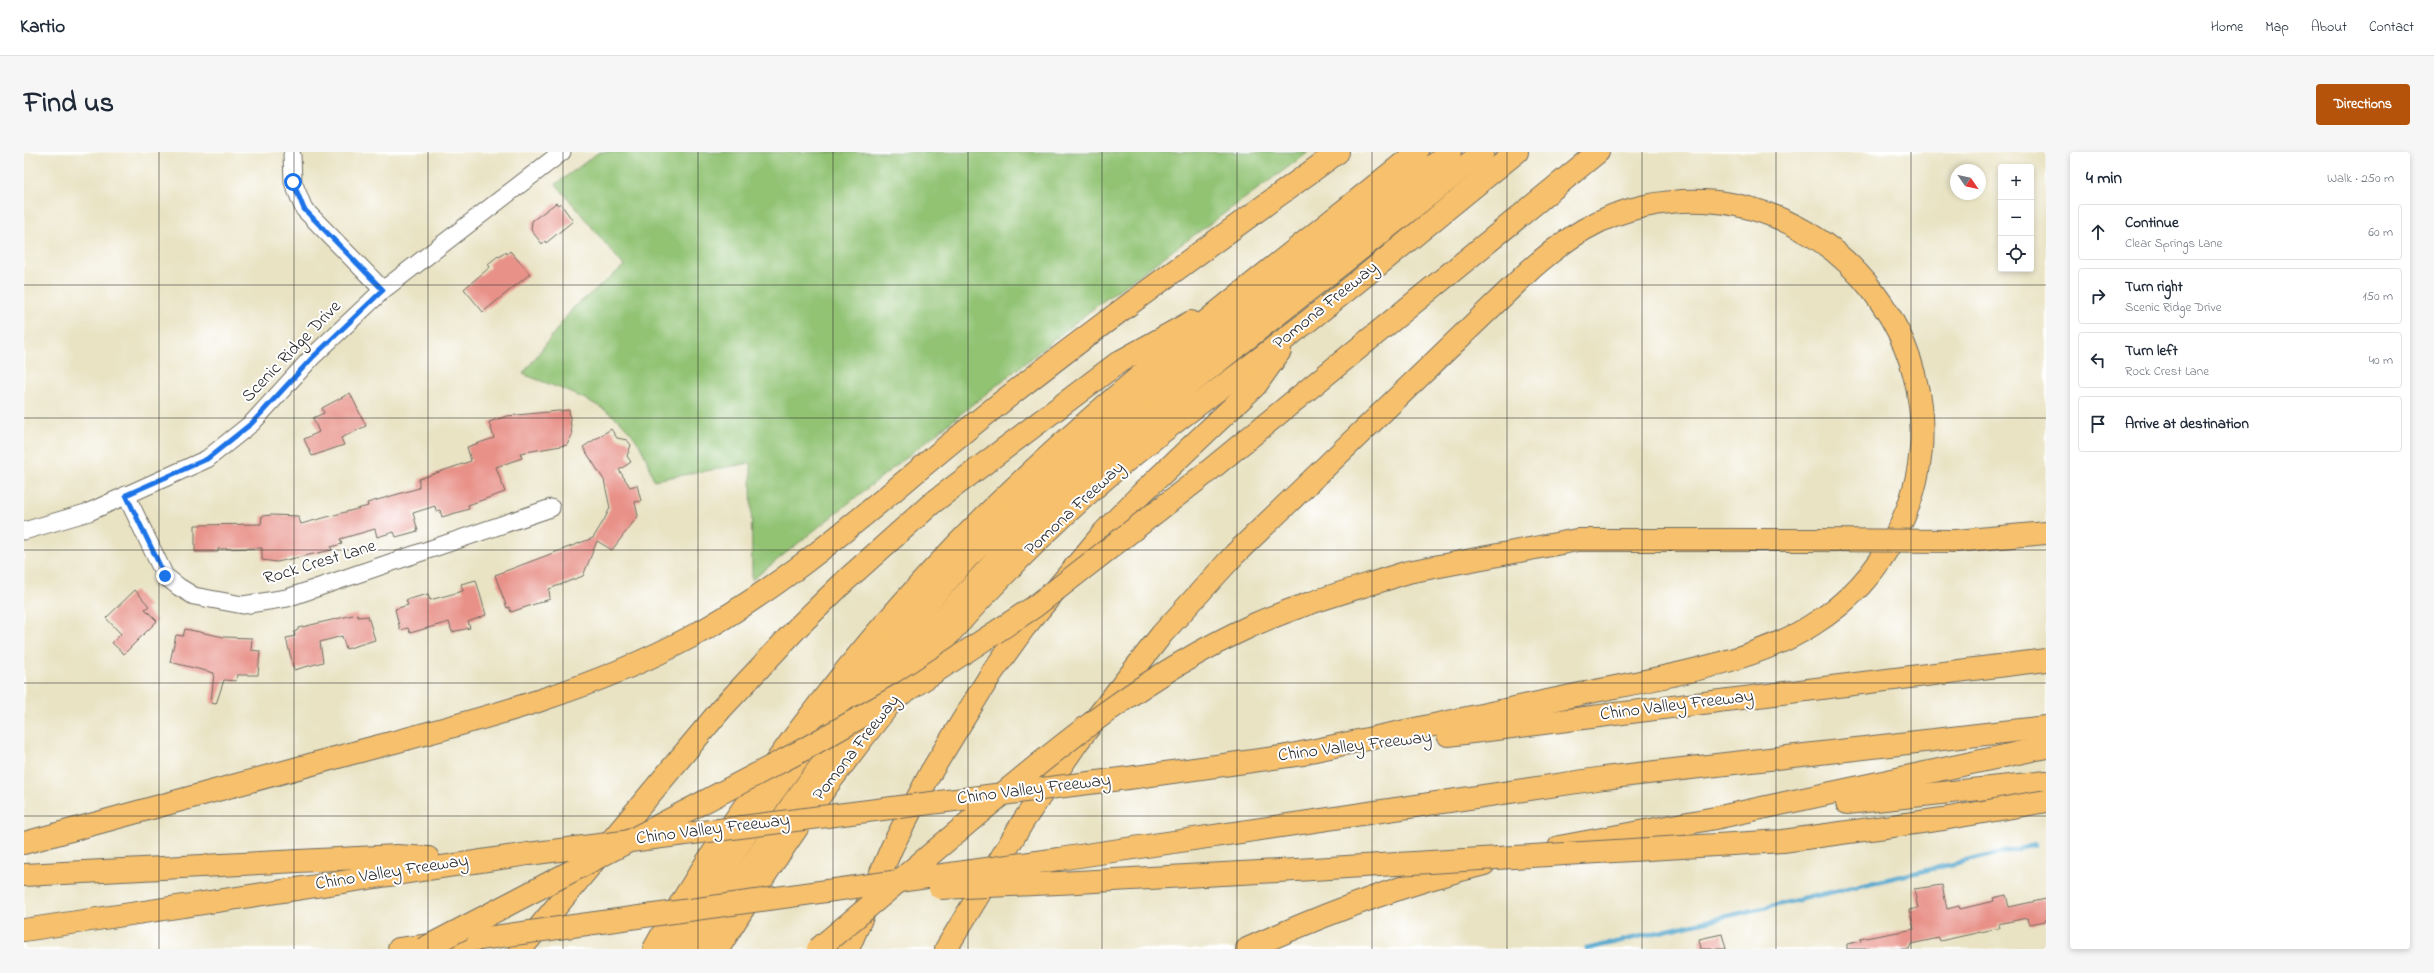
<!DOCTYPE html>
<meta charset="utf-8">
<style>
:root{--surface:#fff;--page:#f6f6f7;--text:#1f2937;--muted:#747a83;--line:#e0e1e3;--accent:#b45309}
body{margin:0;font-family:"Indie Flower",sans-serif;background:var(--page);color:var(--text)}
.controls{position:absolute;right:12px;top:12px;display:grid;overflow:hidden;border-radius:4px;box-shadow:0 2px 6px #0003}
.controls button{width:36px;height:36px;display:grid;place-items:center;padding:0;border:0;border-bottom:1px solid var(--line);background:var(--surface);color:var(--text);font:20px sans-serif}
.compass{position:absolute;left:1926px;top:12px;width:36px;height:36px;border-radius:50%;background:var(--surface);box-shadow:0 2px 6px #0003;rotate:124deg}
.stop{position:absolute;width:12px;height:12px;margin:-9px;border:3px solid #1a73e8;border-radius:50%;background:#fff}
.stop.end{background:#1a73e8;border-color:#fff;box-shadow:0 1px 4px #0008}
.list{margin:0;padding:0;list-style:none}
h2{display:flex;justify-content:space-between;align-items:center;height:52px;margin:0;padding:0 16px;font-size:17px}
h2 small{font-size:13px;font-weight:400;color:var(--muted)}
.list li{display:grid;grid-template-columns:26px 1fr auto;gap:12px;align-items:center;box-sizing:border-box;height:56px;margin:0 8px 8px;padding:0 8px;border:1px solid var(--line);border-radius:4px}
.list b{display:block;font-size:15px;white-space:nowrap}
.list p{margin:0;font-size:13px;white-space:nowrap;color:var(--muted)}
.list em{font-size:13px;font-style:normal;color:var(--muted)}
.icon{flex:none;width:22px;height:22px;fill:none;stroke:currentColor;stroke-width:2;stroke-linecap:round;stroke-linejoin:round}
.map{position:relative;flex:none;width:2022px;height:797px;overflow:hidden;border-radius:4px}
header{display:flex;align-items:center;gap:24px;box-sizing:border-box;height:56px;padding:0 20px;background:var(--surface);border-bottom:1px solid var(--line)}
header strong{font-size:19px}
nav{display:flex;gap:22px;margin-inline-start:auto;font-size:14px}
.intro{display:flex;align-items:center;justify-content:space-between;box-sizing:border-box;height:96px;padding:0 24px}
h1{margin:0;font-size:28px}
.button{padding:10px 18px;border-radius:4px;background:var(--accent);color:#fff;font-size:14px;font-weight:700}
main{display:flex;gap:24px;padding:0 24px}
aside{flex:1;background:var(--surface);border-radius:4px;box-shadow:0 2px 6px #0003}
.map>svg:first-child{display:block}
</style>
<header>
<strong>Kartio</strong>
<nav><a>Home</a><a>Map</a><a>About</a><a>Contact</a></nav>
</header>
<div class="intro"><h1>Find us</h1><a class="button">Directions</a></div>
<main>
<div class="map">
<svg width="2022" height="797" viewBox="0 0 2022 797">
<rect width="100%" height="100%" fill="#fff"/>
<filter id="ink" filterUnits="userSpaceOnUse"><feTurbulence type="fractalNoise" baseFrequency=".025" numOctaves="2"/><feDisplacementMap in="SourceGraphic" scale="8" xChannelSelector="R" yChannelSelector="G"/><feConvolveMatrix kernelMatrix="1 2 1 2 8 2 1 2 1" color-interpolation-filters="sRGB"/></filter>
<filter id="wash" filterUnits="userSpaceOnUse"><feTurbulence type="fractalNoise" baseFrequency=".012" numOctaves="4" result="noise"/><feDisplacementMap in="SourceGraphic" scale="16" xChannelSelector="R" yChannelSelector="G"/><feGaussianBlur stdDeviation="0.9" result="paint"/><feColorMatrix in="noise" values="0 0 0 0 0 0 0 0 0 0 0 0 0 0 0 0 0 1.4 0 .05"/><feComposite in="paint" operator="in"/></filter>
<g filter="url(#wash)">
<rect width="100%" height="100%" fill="#e9e3c4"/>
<path fill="#91c373" stroke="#5e774f" d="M 575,0 L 1285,0 L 1075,152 L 728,428 L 727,311 L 630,328 C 626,319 624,309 619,300 C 597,253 543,240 499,222 L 549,156 L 600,114 L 532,32 Z"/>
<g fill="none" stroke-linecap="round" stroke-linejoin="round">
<polyline stroke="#50a5cc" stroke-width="4.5" points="1562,797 2011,693"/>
</g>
<g id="blocks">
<g fill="#e89188">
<polygon points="532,51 534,53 536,51 549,69 522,91 521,89 518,92 507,78 508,69"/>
<polygon points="486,99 506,122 459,160 440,137 466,115 464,112 474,104 475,105 482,100 483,102"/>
<polygon points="326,241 342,274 317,286 320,293 288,304 280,287 295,280 289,266 300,261 298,256"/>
<polygon points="545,258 548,283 543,293 496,301 498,306 472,315 481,340 444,353 445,357 418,365 416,358 412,359 411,354 389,361 394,379 372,385 370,380 353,385 351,377 316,387 318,392 307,395 308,398 253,410 238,408 238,396 194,397 194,400 171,400 171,373 237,372 238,364 247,363 274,364 277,372 344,354 343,351 395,336 395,327 447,309 443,295 470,286 465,270 483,264"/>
<polygon points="587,277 593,286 603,288 607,293 603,304 607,310 595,318 606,335 613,333 617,349 611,350 614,364 588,398 573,389 559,424 525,437 526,447 487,460 485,455 483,456 471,423 569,386 580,368 586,356 580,328 559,295"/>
<polygon points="452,428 462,463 444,470 446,476 428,480 425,470 386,481 384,476 376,478 371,457 384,453 382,448 404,442 406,448 439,439 437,432"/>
<polygon points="111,438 125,454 121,457 133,469 100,502 88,491 97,482 82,466"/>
<polygon points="333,462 334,465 344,464 351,488 322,497 318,484 296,490 299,510 270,518 262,486 271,484 270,480 274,478 274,476"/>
<polygon points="161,477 200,485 228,486 227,498 236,499 234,523 213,523 212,529 200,528 192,552 187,551 190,521 146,510 152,483 159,484"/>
<polygon points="1918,733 1923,757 1935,754 1936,757 1970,749 1969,746 1982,743 1985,755 2022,747 2022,769 2006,772 2003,766 1974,772 1975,776 1916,789 1915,786 1887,792 1885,797 1823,797 1823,792 1837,789 1836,787 1890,777 1885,758 1894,756 1890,737"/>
<polygon points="1698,782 1702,797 1677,797 1675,787"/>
</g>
</g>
</g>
<g filter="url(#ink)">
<use href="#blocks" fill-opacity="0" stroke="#6e6b61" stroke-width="1"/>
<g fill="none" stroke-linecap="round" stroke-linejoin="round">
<defs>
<g id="street">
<polyline points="268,3 269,30 280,57 359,138"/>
<polyline points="102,343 141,424 155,435 170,444 219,453 263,446 527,356"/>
<polyline points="0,379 65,360 183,307 228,271 288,205 359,138 538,0"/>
</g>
<g id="highway">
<polyline points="1181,322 1574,0"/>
<polyline points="1932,389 2022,381"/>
<polyline points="1384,420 1553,388 1786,388"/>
<polyline points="1424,583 2022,508"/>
<polyline points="1112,625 1279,602"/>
<polyline points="1823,651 2022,630"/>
<path d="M 0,691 C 110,661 219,631 329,601 C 446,570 558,543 665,486 C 771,429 857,347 950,272 C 1068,177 1192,89 1314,0"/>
<polyline points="1535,695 1691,666 2022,595"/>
<polyline points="1035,707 1580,626 2022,575"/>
<polyline points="0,723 373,704 404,706"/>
<polyline points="1035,731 1272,718"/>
<polyline points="0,778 504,702"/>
<polyline points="375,797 455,787"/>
<polyline points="497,797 698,556 775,474 821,429 907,352 1095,210 1167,170"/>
<path d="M 630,797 C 655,751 684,708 713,665 C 794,546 885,435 990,336 C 1117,216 1257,110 1393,0"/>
<polyline points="649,797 747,643 802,568 943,406 1022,329 1101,260 1426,0"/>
<polyline points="673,797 769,651 848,545 988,390 1055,326 1149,245 1459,0"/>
<path d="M 694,797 C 797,629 921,470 1068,338 C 1131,282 1200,235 1266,183 C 1343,124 1417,61 1493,0"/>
<polyline points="824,797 868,695 907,620 967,522 1000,476 1080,380 1117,342 1232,233 1256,199"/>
<path d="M 922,797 L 1000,668 L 1055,588 L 1138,482 L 1211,402 L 1507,117 C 1541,87 1576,63 1621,54 C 1807,14 1960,213 1872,382 C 1853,419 1824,451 1788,473 C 1730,511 1629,527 1561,541 C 1462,562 1363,583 1263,604"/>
<path d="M 1223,797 C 1300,762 1378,732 1460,712"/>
</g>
</defs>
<use href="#street" stroke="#6e6b61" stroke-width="19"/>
<use href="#highway" stroke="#6e6b61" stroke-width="24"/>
<use href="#street" stroke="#fff" stroke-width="17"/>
<use href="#highway" stroke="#f7c06c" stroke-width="22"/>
<defs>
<g id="highway-bridge">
<polyline points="1786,388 1932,389"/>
<polyline points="504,702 1112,625"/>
<polyline points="1272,718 1759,689 1919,667 2022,649"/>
<polyline points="916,736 1035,731"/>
<polyline points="455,787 1035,707"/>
<polyline points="399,797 775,600 879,541 1010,455 1181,322"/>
<path d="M 794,797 C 847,753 900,708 952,664 C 1040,590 1124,521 1229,473 C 1279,451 1332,437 1384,420"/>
</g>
</defs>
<use href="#highway-bridge" stroke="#6e6b61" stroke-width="24" stroke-linecap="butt"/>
<use href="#highway-bridge" stroke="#f7c06c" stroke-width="22"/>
</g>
</g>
<g fill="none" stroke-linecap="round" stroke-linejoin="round" filter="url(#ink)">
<polyline stroke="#1a73e8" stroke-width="5" points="141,424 102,343 183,307 228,271 288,206 359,138 280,57 269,30"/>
</g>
<path fill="none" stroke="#2b2b2b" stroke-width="1" stroke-opacity="0.55" d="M 135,0 L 135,797M 270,0 L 270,797M 404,0 L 404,797M 539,0 L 539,797M 674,0 L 674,797M 809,0 L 809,797M 944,0 L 944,797M 1078,0 L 1078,797M 1213,0 L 1213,797M 1348,0 L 1348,797M 1483,0 L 1483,797M 1618,0 L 1618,797M 1752,0 L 1752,797M 1887,0 L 1887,797M 0,133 L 2022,133M 0,266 L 2022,266M 0,398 L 2022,398M 0,531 L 2022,531M 0,664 L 2022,664"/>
<g text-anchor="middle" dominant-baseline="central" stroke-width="4" stroke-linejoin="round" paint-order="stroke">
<g font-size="18" fill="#2b2b2b" stroke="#fff">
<text transform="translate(1302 154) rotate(-39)">Pomona Freeway</text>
<text transform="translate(268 200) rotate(-46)">Scenic Ridge Drive</text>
<text transform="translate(1051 357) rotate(-43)">Pomona Freeway</text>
<text transform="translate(296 411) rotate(-17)">Rock Crest Lane</text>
<text transform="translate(1653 554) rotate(-7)">Chino Valley Freeway</text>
<text transform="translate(1331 595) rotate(-7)">Chino Valley Freeway</text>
<text transform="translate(833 596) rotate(-52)">Pomona Freeway</text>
<text transform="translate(1010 638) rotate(-7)">Chino Valley Freeway</text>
<text transform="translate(689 678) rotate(-7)">Chino Valley Freeway</text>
<text transform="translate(368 721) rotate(-9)">Chino Valley Freeway</text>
</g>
</g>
</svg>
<div class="controls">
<button>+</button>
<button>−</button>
<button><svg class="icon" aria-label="locate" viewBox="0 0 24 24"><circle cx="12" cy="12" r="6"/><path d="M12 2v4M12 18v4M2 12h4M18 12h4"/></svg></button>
</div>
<svg class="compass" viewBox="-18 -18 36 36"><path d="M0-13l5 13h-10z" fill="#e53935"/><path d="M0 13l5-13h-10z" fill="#747a83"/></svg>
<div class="stop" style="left:269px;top:30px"></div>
<div class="stop end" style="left:141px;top:424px"></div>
</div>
<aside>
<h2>4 min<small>Walk · 250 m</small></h2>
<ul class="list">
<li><svg class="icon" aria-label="ahead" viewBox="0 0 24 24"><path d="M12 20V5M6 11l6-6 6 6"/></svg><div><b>Continue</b><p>Clear Springs Lane</p></div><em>60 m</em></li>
<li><svg class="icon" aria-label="right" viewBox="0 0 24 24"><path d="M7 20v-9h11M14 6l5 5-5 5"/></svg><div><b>Turn right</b><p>Scenic Ridge Drive</p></div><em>150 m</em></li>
<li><svg class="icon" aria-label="left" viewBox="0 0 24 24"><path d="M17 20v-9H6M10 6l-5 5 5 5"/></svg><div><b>Turn left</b><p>Rock Crest Lane</p></div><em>40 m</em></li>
<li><svg class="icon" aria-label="arrive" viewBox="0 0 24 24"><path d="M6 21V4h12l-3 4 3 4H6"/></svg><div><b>Arrive at destination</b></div></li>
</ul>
</aside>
</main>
